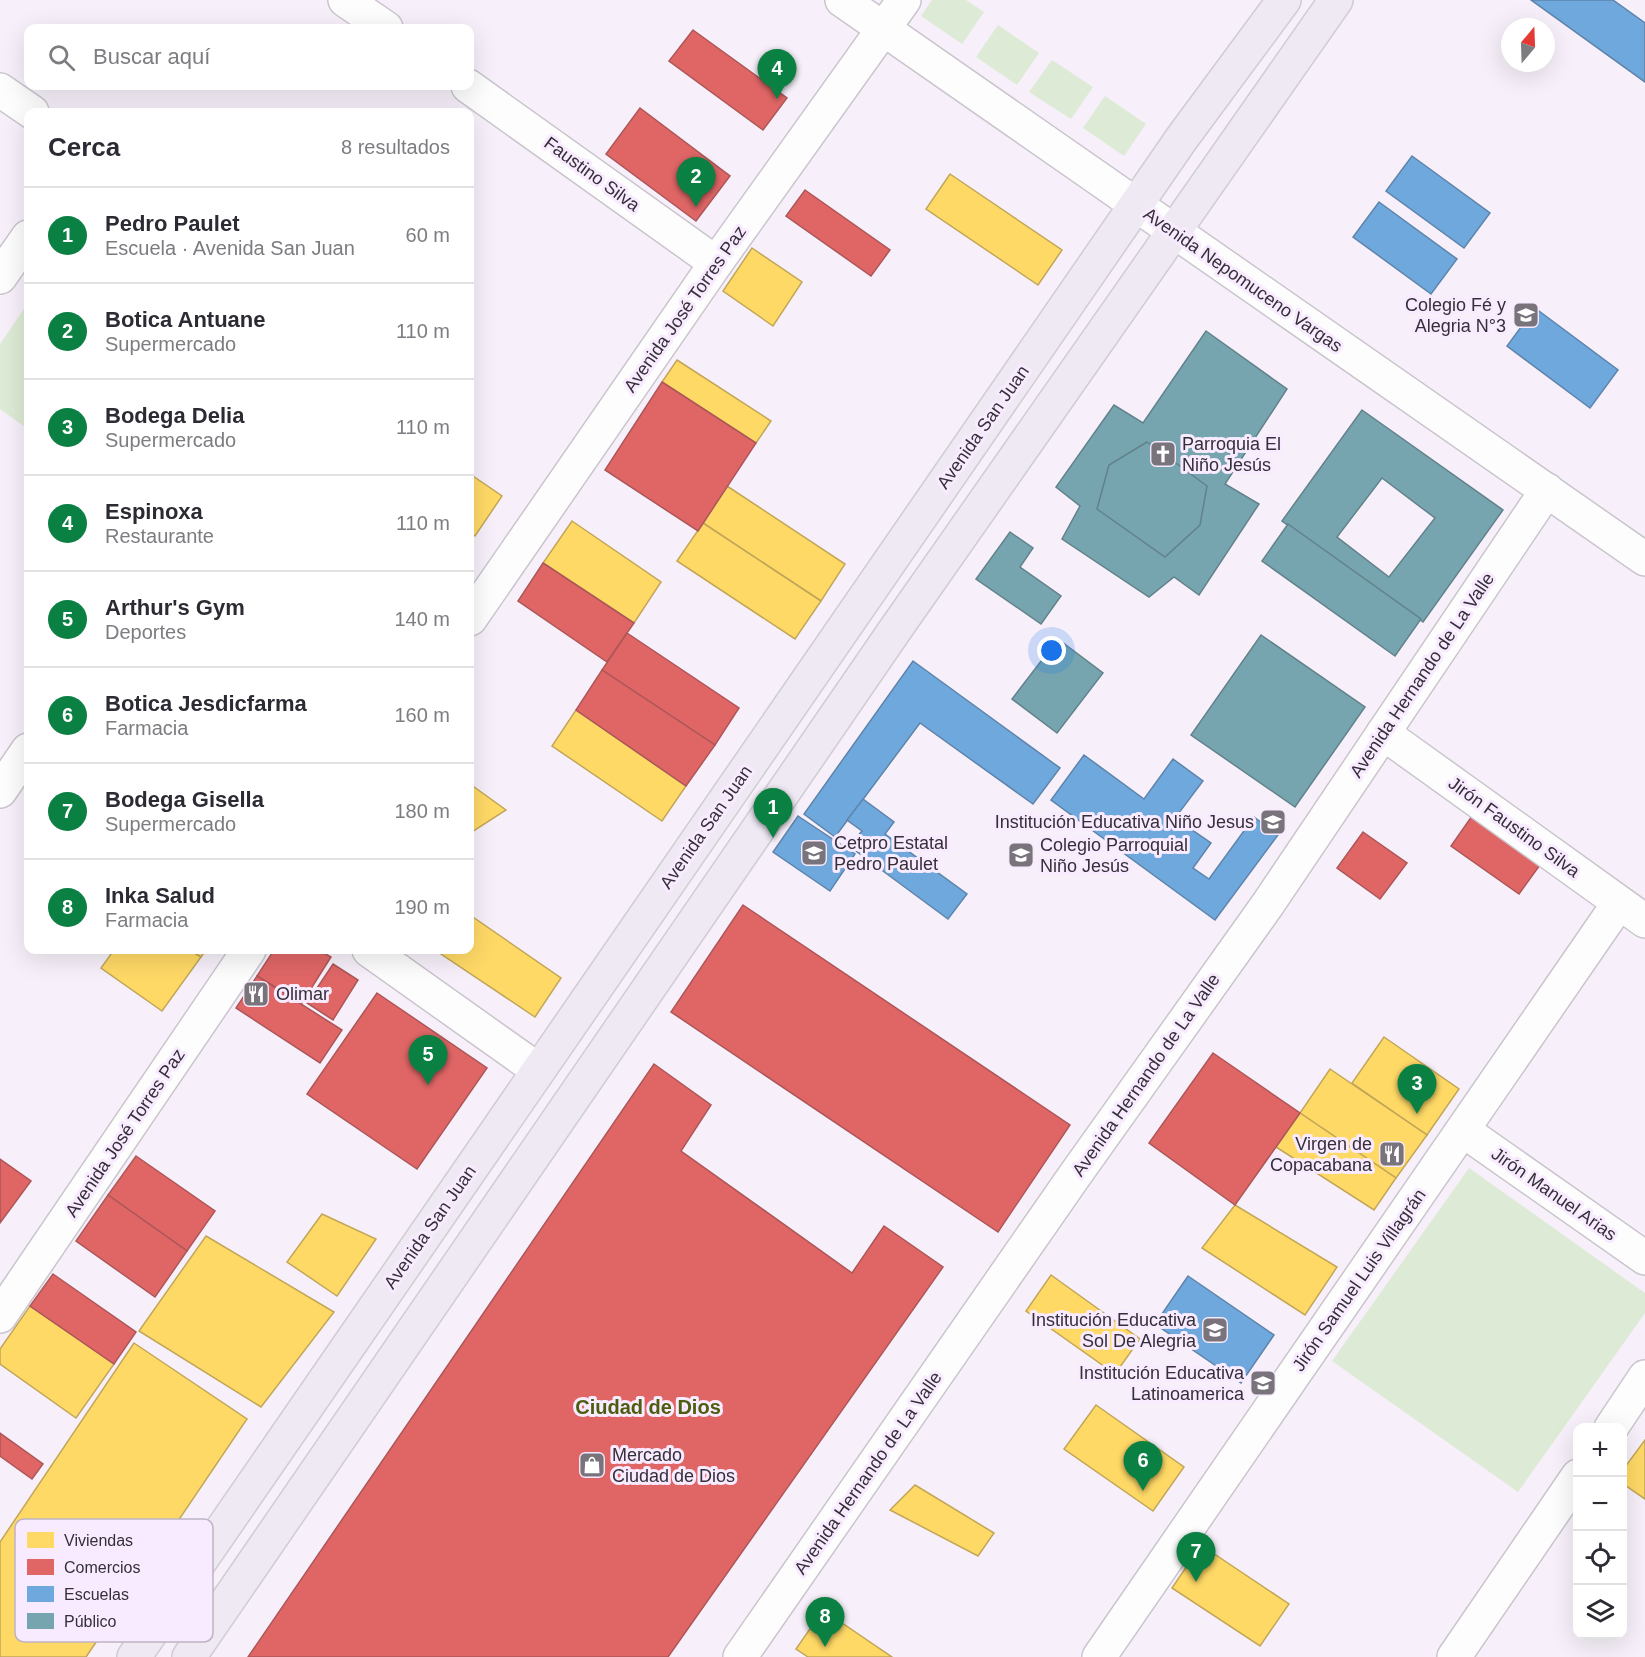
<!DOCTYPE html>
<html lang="es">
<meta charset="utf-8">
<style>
:root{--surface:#fff;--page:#f7f7f7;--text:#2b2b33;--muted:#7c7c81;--line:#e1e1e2;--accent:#0b8043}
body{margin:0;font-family:Arial,sans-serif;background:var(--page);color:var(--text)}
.controls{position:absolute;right:18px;bottom:18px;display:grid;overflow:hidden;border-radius:12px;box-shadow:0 6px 24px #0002}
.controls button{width:54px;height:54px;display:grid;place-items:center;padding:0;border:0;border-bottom:2px solid var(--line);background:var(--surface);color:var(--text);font:30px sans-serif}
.compass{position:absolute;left:1501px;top:18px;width:54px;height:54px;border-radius:50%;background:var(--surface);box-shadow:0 6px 24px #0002;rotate:19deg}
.you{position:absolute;left:1052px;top:651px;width:21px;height:21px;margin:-15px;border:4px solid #fff;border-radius:50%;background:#1a73e8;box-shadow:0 0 0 9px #1a73e833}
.badge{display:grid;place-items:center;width:39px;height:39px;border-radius:50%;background:var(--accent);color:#fff;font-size:20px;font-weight:700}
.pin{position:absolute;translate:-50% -50px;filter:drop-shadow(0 2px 3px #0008)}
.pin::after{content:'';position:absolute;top:32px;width:21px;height:18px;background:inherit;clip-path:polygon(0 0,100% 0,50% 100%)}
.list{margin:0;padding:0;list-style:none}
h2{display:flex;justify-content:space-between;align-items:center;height:78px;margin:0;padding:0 24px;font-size:26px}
h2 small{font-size:20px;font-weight:400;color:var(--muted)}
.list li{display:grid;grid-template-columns:39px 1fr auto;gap:18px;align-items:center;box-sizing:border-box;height:96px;padding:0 24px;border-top:2px solid var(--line)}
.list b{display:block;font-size:22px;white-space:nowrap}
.list p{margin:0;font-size:20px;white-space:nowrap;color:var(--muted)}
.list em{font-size:20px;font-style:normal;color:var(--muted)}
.icon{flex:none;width:33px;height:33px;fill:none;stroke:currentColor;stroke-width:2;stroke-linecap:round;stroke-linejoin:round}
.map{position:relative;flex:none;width:1645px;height:1657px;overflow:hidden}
.search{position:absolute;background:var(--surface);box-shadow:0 6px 24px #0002;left:24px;top:24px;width:450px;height:66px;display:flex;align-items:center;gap:15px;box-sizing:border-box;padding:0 21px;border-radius:12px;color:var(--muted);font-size:22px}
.panel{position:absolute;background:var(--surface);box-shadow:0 6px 24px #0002;left:24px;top:108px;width:450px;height:846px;border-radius:12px}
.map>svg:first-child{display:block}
</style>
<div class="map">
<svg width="1645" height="1657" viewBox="0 0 1645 1657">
<rect width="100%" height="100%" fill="#f7f0fa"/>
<g fill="#ddead5">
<polygon points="932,0 966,0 984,12 962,44 921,16"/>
<polygon points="998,25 1039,53 1017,85 976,57"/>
<polygon points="1052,60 1093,87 1071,119 1029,92"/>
<polygon points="1105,96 1146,124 1124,156 1083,128"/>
<polygon points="28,303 28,429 0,409 0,344"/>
<polygon points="1469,1168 1645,1293 1645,1313 1518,1492 1332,1361"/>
</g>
<g fill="#ffd966" stroke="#c2a658" stroke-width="1.5">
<polygon points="950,174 1062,250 1038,285 926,209"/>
<polygon points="752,248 802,282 773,326 723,291"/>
<polygon points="677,360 771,421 756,443 662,382"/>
<polygon points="470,474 502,496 475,536 470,532"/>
<polygon points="727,486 845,564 821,601 703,523"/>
<polygon points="572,521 661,582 634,623 543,563"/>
<polygon points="703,523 821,601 795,639 677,561"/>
<polygon points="576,710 686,786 662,821 552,746"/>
<polygon points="470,784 506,810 472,832 470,831"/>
<polygon points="470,915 561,978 535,1017 435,950 470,950"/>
<polygon points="114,950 190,950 201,957 162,1011 101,968"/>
<polygon points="190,950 206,950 201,957"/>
<polygon points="1384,1037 1459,1089 1427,1135 1352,1083"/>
<polygon points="1330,1069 1427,1135 1396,1178 1300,1113"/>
<polygon points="1300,1113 1396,1178 1374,1210 1276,1147"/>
<polygon points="1235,1205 1337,1267 1305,1315 1202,1248"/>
<polygon points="322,1214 376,1239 337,1296 287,1262"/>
<polygon points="206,1236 334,1312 261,1407 139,1331"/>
<polygon points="1051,1275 1140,1339 1115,1374 1026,1311"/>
<polygon points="30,1306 114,1364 76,1418 0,1364 0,1349"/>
<polygon points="134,1343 247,1419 86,1657 0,1657 0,1542"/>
<polygon points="1096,1405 1184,1467 1153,1511 1064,1449"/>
<polygon points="1645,1440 1645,1499 1622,1483 1622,1471"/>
<polygon points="915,1485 994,1533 978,1556 890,1510"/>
<polygon points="1201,1545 1289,1604 1260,1646 1172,1588"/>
<polygon points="823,1610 892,1657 808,1657 796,1649"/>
</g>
<g fill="#e06666" stroke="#ad5658" stroke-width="1.5">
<polygon points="693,30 787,98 763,130 669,61"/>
<polygon points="640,108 730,176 696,221 606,154"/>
<polygon points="805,190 890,250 871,276 786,216"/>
<polygon points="662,382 756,443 698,531 605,470"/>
<polygon points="543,563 634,623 607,662 518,601"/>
<polygon points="627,633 739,708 715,745 602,670"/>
<polygon points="602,670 715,745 686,786 576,710"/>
<polygon points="1472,816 1540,865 1519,894 1451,846"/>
<polygon points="1363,832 1407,863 1380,899 1337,868"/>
<polygon points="743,905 1070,1125 998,1232 671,1012"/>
<polygon points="274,950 319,950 331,957 302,1003 257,976"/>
<polygon points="333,964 358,980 333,1020 307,1003"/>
<polygon points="257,976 342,1030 320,1063 236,1008"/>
<polygon points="377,993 487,1068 417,1169 307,1094"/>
<polygon points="1213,1053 1300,1113 1235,1205 1149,1143"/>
<polygon points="654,1064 711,1105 681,1151 852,1273 884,1226 943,1267 668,1657 248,1657"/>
<polygon points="136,1156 215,1211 187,1251 108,1195"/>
<polygon points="0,1159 31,1181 0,1223"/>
<polygon points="108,1195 187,1251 155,1297 76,1241"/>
<polygon points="53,1274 136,1332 114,1364 30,1306"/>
<polygon points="0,1433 43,1464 32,1479 0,1456"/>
</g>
<g fill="#6fa8dc" stroke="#5e84ab" stroke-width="1.5">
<polygon points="1531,0 1613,0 1645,23 1645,82"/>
<polygon points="1412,156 1490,213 1464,248 1386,191"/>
<polygon points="1379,202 1457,259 1431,294 1353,237"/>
<polygon points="1535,308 1618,370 1590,408 1507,346"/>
<polygon points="913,661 1060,768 1033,804 920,723 835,837 804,814"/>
<polygon points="1084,755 1144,799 1173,759 1203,781 1175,818 1211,843 1193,868 1209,879 1254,817 1278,835 1215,920 1051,800"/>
<polygon points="863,799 894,822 885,834 967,894 948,919 849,846 862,831 847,820"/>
<polygon points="798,816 855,854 830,891 773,852"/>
<polygon points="1188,1276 1274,1335 1241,1383 1155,1324"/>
</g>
<g fill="#76a5af" stroke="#62828b" stroke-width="1.5" fill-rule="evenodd">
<polygon points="1206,331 1287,389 1225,484 1259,504 1199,595 1174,577 1149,597 1062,539 1080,506 1056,487 1114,405 1143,423"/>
<path d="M 1362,410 L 1503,510 L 1423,622 L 1282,521 ZM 1382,478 L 1435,518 L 1389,577 L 1337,537 Z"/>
<polygon points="1147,442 1207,486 1200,525 1165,557 1097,509 1109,465"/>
<polygon points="1288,524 1421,619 1395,656 1262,561"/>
<polygon points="1010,532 1033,548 1020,567 1061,596 1041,624 976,579"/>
<polygon points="1261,635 1365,707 1295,807 1191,735"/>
<polygon points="1058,639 1103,673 1057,733 1012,699"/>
</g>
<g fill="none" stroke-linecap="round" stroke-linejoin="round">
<defs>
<g id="minor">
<polyline points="345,0 386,28"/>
<polyline points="842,0 1645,559"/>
<polyline points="468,86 716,263"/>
<polyline points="0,90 32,112"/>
<polyline points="0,277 28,237"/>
<polyline points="470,619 716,263 904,0"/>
<polyline points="1383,733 1645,921"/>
<polyline points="0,791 28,750"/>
<polyline points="369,950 538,1070"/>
<polyline points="1464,1131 1645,1258"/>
<polyline points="0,1316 249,950"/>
<polyline points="1611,1428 1645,1377"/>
<polyline points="740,1657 1075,1175 1268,904 1547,490"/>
<polyline points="1099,1657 1619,903"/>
<polyline points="1454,1657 1578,1476"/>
</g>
<g id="major">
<polyline points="134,1657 1182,138 1284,0"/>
<polyline points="189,1657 897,627 1336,0"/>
</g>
</defs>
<use href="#minor" stroke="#cac5cd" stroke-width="36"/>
<use href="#major" stroke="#cfccd2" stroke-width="36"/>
<use href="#minor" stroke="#fefdfe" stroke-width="33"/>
<use href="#major" stroke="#efe9f4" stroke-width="33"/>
</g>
<defs>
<symbol id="school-square" viewBox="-11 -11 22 22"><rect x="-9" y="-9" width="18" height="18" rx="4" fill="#79737c" stroke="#f8ebff"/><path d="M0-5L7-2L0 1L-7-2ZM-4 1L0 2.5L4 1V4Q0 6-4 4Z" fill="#fff"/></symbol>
<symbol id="church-square" viewBox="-11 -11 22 22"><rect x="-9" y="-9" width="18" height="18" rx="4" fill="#79737c" stroke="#f8ebff"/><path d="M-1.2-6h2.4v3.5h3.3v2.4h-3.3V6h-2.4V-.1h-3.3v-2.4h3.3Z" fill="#fff"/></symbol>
<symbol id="university-square" viewBox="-11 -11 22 22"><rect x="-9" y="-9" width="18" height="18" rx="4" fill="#79737c" stroke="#f8ebff"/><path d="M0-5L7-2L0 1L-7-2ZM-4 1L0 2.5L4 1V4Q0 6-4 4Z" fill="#fff"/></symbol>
<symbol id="restaurant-square" viewBox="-11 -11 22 22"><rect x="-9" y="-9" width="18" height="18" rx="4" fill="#79737c" stroke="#f8ebff"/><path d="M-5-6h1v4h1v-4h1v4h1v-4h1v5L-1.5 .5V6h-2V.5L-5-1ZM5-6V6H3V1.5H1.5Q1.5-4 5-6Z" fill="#fff"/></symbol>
<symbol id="shop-square" viewBox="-11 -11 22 22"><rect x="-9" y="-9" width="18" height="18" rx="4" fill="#79737c" stroke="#f8ebff"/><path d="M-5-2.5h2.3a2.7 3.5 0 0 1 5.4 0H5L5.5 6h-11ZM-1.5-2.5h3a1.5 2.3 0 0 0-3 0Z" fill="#fff"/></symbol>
</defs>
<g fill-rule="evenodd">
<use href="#school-square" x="1511" y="300" width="30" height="30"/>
<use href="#church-square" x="1148" y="439" width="30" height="30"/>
<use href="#school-square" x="1258" y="807" width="30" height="30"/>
<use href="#university-square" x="799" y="838" width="30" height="30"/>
<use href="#school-square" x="1006" y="840" width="30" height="30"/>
<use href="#restaurant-square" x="241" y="979" width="30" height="30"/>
<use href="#restaurant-square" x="1377" y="1139" width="30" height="30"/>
<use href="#school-square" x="1200" y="1315" width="30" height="30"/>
<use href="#school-square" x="1248" y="1368" width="30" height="30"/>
<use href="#shop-square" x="577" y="1450" width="30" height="30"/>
</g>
<g text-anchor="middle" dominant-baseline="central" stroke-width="6" stroke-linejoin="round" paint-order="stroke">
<g font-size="18" fill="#352f38" stroke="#f8ebff">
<text transform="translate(592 174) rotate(36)">Faustino Silva</text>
<text transform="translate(1243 280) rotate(35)">Avenida Nepomuceno Vargas</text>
<text transform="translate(685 309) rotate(-55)">Avenida José Torres Paz</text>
<text transform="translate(983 427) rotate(-55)">Avenida San Juan</text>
<text transform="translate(1422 675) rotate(-56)">Avenida Hernando de La Valle</text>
<text transform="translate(706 827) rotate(-55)">Avenida San Juan</text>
<text transform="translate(1514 827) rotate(36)">Jirón Faustino Silva</text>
<text transform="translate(1146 1075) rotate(-55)">Avenida Hernando de La Valle</text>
<text transform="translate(125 1133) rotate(-56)">Avenida José Torres Paz</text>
<text transform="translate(1554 1194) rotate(35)">Jirón Manuel Arias</text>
<text transform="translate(430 1227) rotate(-55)">Avenida San Juan</text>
<text transform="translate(1359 1280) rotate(-55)">Jirón Samuel Luis Villagrán</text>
<text transform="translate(868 1473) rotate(-55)">Avenida Hernando de La Valle</text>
</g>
<g font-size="18" fill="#352f38" stroke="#f8ebff" text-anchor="end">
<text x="1506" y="305">Colegio Fé y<tspan x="1506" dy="21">Alegria N°3</tspan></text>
<text x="1182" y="444" text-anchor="start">Parroquia El<tspan x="1182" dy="21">Niño Jesús</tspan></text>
<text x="1254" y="822">Institución Educativa Niño Jesus</text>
<text x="834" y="843" text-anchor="start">Cetpro Estatal<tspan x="834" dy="21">Pedro Paulet</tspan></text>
<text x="1040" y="845" text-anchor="start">Colegio Parroquial<tspan x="1040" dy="21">Niño Jesús</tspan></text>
<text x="276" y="994" text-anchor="start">Olimar</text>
<text x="1372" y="1144">Virgen de<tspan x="1372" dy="21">Copacabana</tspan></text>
<text x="1196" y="1320">Institución Educativa<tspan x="1196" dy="21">Sol De Alegria</tspan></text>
<text x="1244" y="1373">Institución Educativa<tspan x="1244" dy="21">Latinoamerica</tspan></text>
<text x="612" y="1455" text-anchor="start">Mercado<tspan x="612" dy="21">Ciudad de Dios</tspan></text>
</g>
<g font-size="20" font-weight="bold" fill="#4c5d0f" stroke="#f8ebff">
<text x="648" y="1407">Ciudad de Dios</text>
</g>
</g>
<rect x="15" y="1519" width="198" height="123" rx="9" fill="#f8ebff" stroke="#beb3c3" stroke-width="1.5"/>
<rect x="27" y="1532" width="27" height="16" fill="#ffd966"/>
<rect x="27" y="1559" width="27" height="16" fill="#e06666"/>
<rect x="27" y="1586" width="27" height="16" fill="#6fa8dc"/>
<rect x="27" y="1613" width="27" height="16" fill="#76a5af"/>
<g font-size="16" fill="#352f38">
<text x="64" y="1546">Viviendas</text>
<text x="64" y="1573">Comercios</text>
<text x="64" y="1600">Escuelas</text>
<text x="64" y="1627">Público</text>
</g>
</svg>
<div class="controls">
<button>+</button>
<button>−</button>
<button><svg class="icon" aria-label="locate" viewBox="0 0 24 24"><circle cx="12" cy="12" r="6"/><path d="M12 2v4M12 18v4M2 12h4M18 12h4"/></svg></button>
<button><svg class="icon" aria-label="layers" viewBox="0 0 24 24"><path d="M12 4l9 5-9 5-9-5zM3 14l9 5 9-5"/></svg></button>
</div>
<svg class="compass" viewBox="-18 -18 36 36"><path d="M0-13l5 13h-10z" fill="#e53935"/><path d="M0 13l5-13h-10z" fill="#7c7c81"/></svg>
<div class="you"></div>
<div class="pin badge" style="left:773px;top:838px">1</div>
<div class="pin badge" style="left:696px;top:207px">2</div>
<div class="pin badge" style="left:1417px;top:1114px">3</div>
<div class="pin badge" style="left:777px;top:99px">4</div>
<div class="pin badge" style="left:428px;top:1085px">5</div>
<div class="pin badge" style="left:1143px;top:1491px">6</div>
<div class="pin badge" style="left:1196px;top:1582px">7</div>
<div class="pin badge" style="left:825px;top:1647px">8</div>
<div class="search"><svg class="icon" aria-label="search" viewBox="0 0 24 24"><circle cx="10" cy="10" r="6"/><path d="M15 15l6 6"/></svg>Buscar aquí</div>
<section class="panel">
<h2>Cerca<small>8 resultados</small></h2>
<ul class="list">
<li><span class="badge">1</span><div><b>Pedro Paulet</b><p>Escuela · Avenida San Juan</p></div><em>60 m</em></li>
<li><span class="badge">2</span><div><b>Botica Antuane</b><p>Supermercado</p></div><em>110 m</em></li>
<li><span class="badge">3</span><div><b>Bodega Delia</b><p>Supermercado</p></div><em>110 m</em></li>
<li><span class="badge">4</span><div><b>Espinoxa</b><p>Restaurante</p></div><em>110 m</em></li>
<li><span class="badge">5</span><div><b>Arthur's Gym</b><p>Deportes</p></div><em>140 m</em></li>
<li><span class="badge">6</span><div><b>Botica Jesdicfarma</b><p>Farmacia</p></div><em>160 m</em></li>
<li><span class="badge">7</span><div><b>Bodega Gisella</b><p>Supermercado</p></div><em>180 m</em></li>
<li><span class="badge">8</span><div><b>Inka Salud</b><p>Farmacia</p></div><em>190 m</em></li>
</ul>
</section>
</div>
